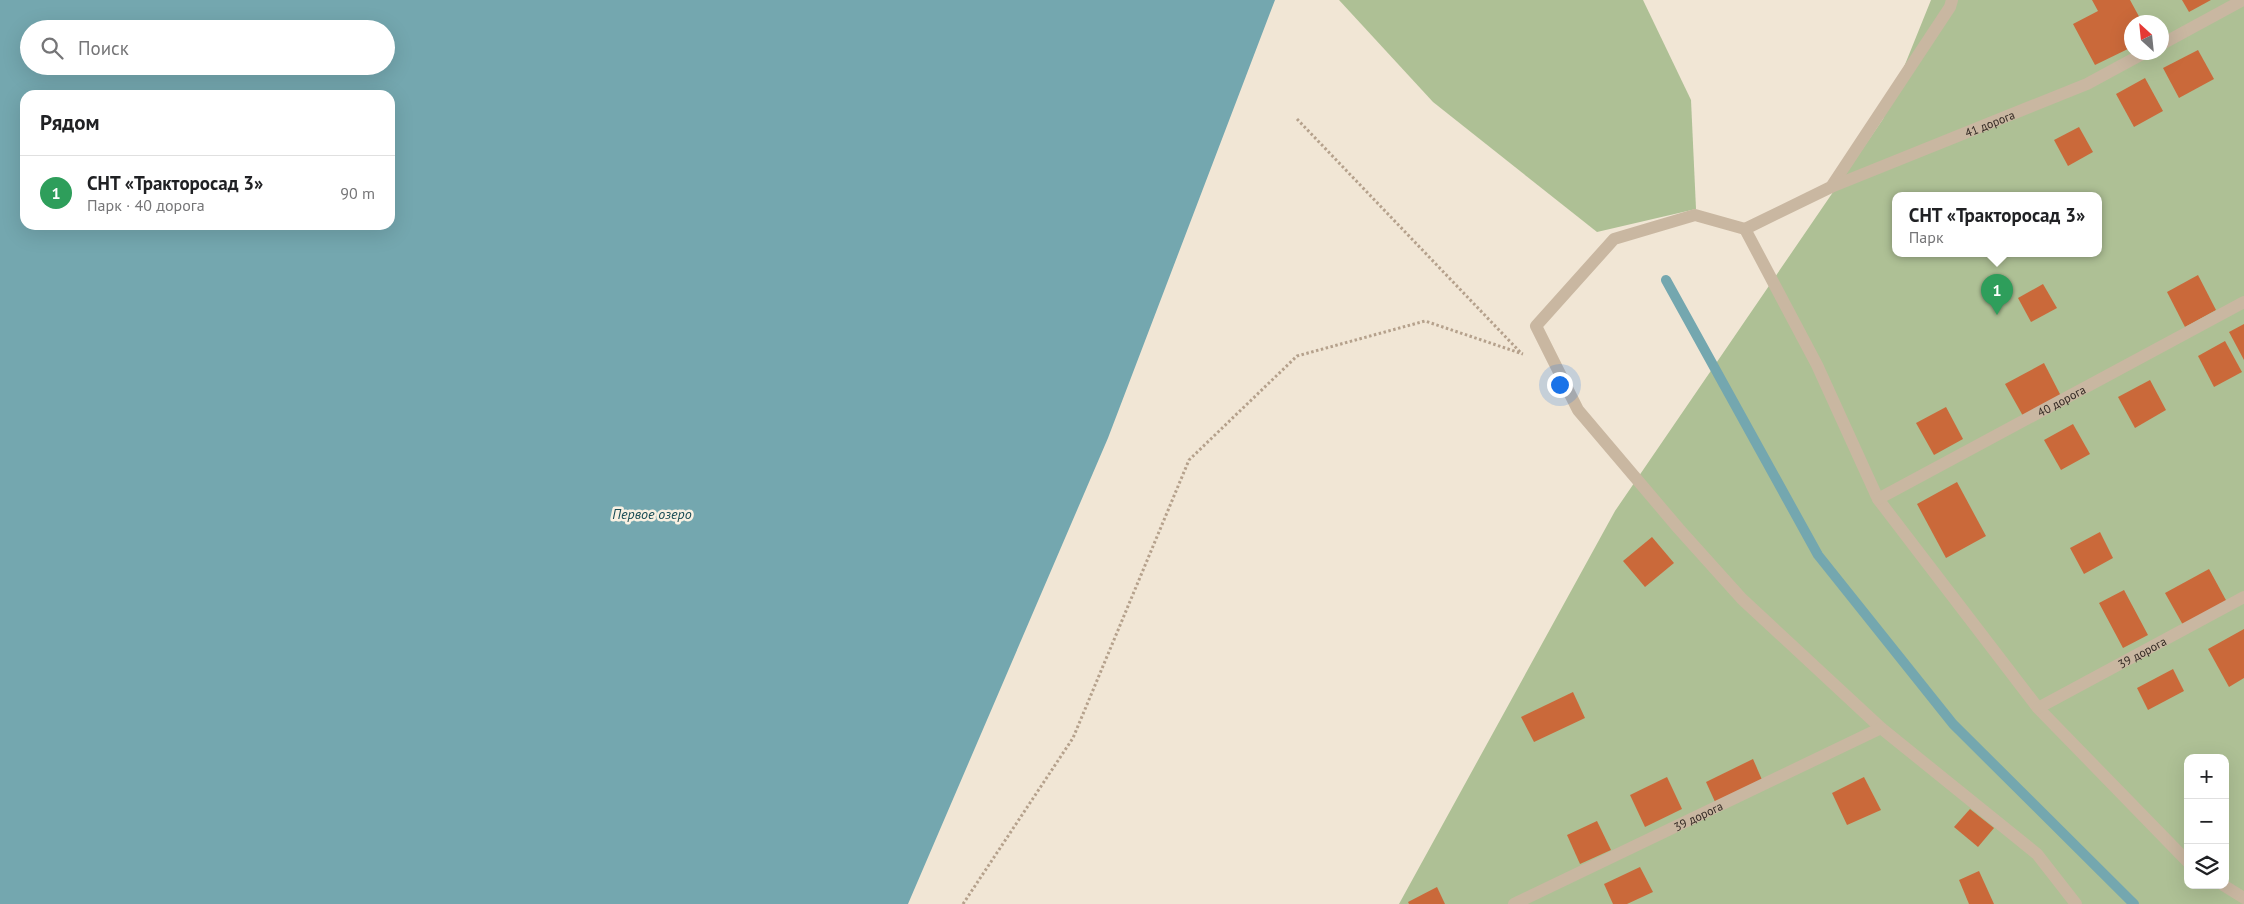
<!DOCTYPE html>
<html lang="ru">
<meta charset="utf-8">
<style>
:root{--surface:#fff;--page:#f2f2f2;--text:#202124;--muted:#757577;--line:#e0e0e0;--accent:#194c55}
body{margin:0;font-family:"PT Sans",sans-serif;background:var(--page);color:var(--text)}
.controls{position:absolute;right:15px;bottom:15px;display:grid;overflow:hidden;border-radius:10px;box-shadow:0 5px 20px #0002}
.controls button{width:45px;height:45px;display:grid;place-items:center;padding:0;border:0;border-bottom:1px solid var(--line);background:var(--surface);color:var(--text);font:25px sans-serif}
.compass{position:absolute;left:2124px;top:15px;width:45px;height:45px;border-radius:50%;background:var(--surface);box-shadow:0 5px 20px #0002;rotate:333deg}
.you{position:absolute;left:1559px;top:384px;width:18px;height:18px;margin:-12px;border:4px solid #fff;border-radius:50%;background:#1a73e8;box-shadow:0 0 0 8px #1a73e833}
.badge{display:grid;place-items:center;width:32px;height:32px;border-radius:50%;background:var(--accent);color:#fff;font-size:16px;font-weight:700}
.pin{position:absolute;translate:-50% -41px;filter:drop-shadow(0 1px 2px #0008)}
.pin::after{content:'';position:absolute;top:26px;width:18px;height:15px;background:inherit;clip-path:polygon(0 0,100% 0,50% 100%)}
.popup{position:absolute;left:1892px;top:192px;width:210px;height:65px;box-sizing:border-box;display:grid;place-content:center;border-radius:10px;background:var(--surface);filter:drop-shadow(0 1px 4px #0005);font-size:16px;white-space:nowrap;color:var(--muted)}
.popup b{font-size:19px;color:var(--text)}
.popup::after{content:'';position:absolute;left:50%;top:100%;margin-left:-10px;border:10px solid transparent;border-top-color:var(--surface)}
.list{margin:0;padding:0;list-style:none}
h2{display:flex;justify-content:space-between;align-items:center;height:65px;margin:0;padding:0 20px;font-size:21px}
h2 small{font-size:16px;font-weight:400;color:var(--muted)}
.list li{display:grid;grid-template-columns:32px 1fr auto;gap:15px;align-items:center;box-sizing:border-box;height:75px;padding:0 20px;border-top:1px solid var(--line)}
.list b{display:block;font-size:19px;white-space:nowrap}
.list p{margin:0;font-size:16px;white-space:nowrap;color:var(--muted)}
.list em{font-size:16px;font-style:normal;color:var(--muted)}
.icon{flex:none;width:28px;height:28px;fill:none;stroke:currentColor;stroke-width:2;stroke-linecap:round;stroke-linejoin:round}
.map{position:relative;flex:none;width:2244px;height:904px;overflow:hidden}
.search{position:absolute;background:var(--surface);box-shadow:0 5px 20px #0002;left:20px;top:20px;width:375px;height:55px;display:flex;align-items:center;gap:12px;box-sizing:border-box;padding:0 18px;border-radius:28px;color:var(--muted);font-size:19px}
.panel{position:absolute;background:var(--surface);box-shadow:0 5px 20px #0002;left:20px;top:90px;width:375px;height:140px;border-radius:15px}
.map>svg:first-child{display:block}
</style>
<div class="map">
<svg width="2244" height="904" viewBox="0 0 2244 904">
<rect width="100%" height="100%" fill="#f1e6d5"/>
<g fill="#aec095" fill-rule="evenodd">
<polygon points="1339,0 1643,0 1691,100 1696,209 1597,232 1433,102"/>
<path d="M 1931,0 L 2244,0 L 2244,904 L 1399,904 L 1615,511 L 1883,119 ZM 2132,22 L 2162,22 L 2162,52 L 2132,52 ZM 1896,196 L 2098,196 L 2098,254 L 1896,254 ZM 2188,758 L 2225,758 L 2225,885 L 2188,885 Z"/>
</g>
<path fill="#74a7af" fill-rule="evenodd" d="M 0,0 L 1275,0 L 1108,438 L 908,904 L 0,904 ZM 29,29 L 386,29 L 386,66 L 29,66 ZM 25,95 L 390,95 L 390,225 L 25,225 Z"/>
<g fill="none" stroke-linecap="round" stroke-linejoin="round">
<polyline stroke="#74a7af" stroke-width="10" points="1666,280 1818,555 1953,724 2134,904"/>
</g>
<g fill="#ca693a">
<polygon points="2092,0 2130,0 2142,22 2132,22 2132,47 2095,65 2073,24 2098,11"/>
<polygon points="2182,0 2211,0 2189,12"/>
<polygon points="2198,50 2214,79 2179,98 2163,68"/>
<polygon points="2145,78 2163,111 2134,127 2116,94"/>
<polygon points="2079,127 2093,152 2068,166 2054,140"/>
<polygon points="2198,275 2216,310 2185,327 2167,292"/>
<polygon points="2043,284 2057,308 2031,322 2018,298"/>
<polygon points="2244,324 2244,360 2229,332"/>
<polygon points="2225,341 2242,372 2214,387 2198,356"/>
<polygon points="2044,363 2061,396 2023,416 2005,384"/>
<polygon points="2150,380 2166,410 2135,428 2118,397"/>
<polygon points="1946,407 1963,439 1934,455 1916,423"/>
<polygon points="2073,424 2090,454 2061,470 2044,440"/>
<polygon points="1957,482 1986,536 1946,558 1917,504"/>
<polygon points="2100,532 2113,558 2084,574 2070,548"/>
<polygon points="1652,537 1674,563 1645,587 1623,561"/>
<polygon points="2209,569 2227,602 2183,625 2165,593"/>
<polygon points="2124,590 2148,635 2123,648 2099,603"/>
<polygon points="2244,629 2244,678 2229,687 2208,649"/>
<polygon points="2173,669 2184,691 2148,710 2137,688"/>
<polygon points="1573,692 1585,718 1534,742 1521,717"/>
<polygon points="1753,759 1763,782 1716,804 1706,782"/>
<polygon points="1667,777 1682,809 1645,827 1630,795"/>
<polygon points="1864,777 1881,810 1847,825 1832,793"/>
<polygon points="1970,809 1994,828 1978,847 1954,827"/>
<polygon points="1597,821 1611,850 1580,864 1567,835"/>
<polygon points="1640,867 1653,892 1627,904 1613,904 1604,884"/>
<polygon points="1979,871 1994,904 1969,904 1959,880"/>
<polygon points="1437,887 1445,904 1409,904 1408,902"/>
</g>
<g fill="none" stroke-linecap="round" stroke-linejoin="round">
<g stroke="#b5a18c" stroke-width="3" stroke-dasharray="2.5 2.5" stroke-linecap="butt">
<polyline points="1297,119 1522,354"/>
<polyline points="963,904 1073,738 1189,460 1297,356 1425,321 1523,354"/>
</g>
<g stroke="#c9b7a1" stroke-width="12">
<polyline points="1952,0 1950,7 1831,187 1745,229 1817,365 1878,499 2038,708 2188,862"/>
<polyline points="2162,44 2243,0"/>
<path id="s1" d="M 1831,187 L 2087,84 L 2146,52"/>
<polyline points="1745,229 1695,215 1614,239 1536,326 1578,410 1679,529 1742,599 1881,728 2037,854 2076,904"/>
<path id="s2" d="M 1878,499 L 2244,302"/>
<path id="s3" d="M 2038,708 L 2244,597"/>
<polyline points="2223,885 2244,898"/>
<path id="s4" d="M 1514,904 L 1881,728"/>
</g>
</g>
<g text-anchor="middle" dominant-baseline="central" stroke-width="5" stroke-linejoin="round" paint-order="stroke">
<g font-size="12" fill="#332a24" stroke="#f9f0e1">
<text stroke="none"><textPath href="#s1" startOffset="171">41 дорога</textPath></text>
<text stroke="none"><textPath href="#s2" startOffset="208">40 дорога</textPath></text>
<text stroke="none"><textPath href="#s3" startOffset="118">39 дорога</textPath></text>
<text stroke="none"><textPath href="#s4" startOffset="204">39 дорога</textPath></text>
</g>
<g font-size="14" font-style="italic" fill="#194c55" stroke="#f9f0e1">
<text x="652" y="514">Первое озеро</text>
</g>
</g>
</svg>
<div class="controls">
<button>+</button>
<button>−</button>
<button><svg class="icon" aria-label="layers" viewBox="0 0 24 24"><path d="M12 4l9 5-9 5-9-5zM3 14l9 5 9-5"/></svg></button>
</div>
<svg class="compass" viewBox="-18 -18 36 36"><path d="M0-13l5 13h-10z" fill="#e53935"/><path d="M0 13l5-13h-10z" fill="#757577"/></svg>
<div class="you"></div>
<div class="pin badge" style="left:1997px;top:315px;background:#2e9e5b">1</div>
<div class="popup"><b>СНТ «Тракторосад 3»</b>Парк</div>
<div class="search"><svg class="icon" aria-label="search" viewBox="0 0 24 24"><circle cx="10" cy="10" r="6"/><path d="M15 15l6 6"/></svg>Поиск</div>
<section class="panel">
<h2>Рядом<small></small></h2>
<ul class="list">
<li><span class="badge" style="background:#2e9e5b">1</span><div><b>СНТ «Тракторосад 3»</b><p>Парк · 40 дорога</p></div><em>90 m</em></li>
</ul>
</section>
</div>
